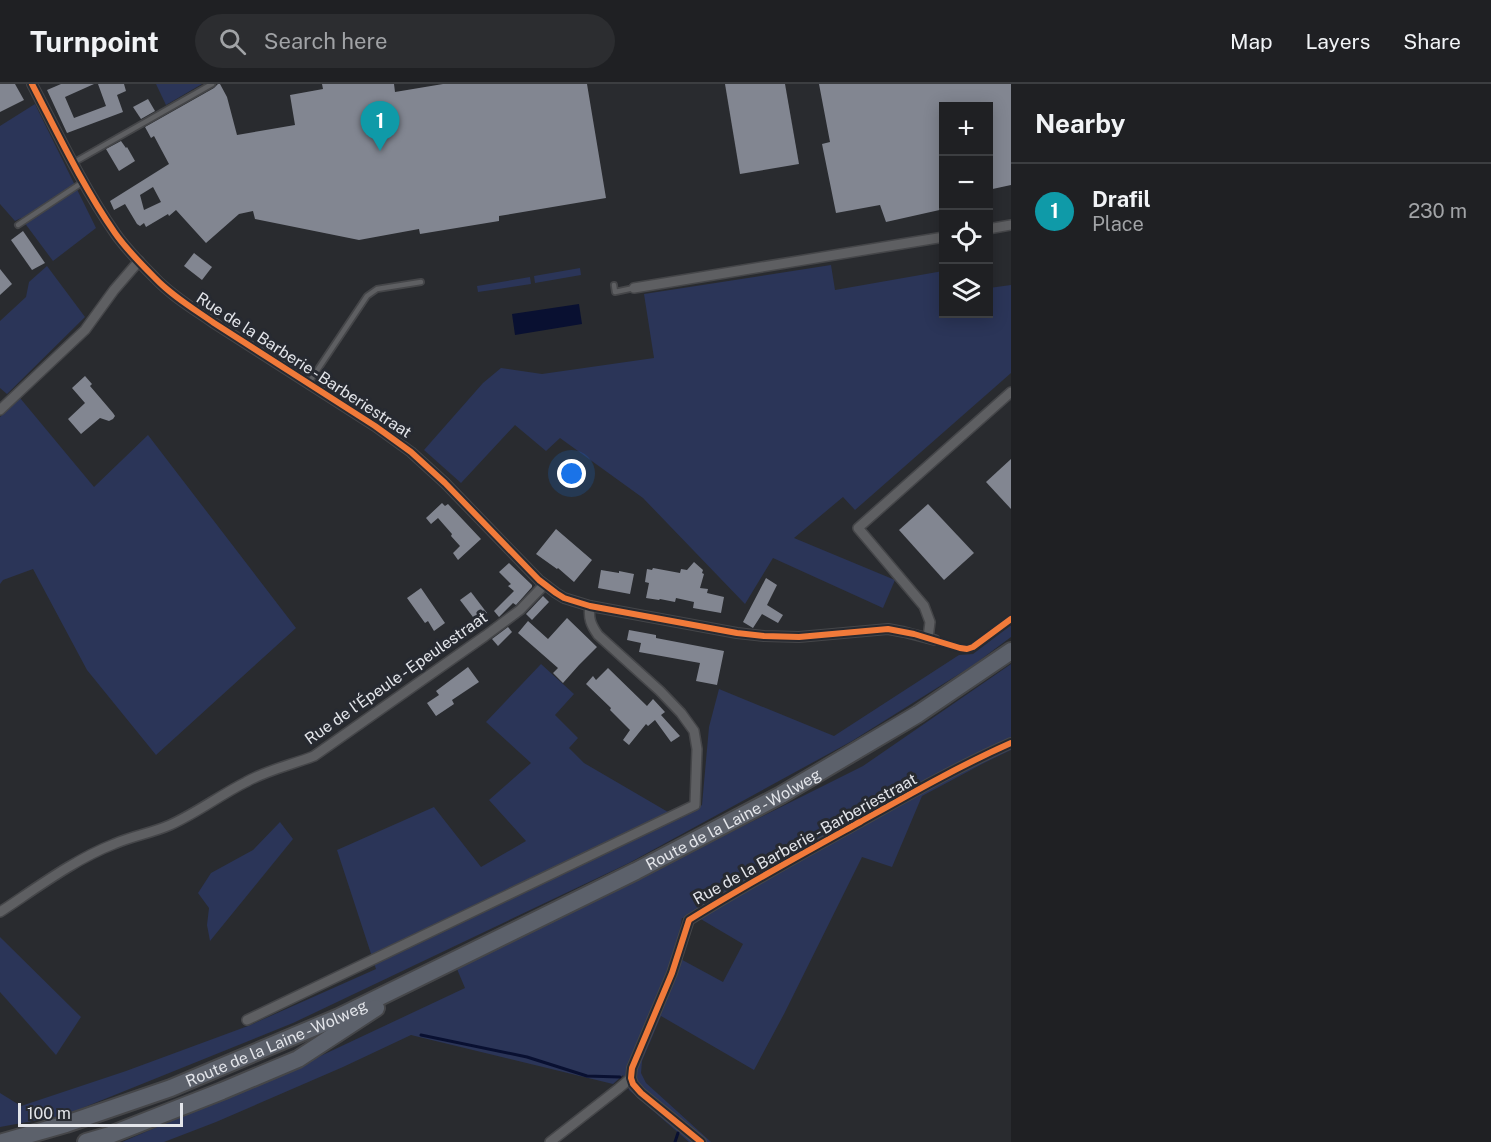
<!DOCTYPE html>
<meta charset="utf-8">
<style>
:root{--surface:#1f2023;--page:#2c2d30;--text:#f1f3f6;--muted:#a1a3a6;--line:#3c3e41;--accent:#ea580c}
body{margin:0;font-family:"Public Sans",sans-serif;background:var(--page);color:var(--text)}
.controls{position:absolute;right:18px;top:18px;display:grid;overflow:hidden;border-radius:0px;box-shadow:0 3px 15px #0003}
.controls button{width:54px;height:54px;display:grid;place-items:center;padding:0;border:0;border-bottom:2px solid var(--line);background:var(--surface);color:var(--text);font:30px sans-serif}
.scale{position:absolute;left:18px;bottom:15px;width:165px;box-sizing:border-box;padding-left:6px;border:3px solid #e3e5ea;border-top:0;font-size:16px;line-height:21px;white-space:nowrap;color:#e3e5ea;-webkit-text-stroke:4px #272a31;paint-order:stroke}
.you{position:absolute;left:572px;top:390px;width:21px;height:21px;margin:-15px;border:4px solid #fff;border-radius:50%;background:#1a73e8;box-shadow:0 0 0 9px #1a73e833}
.badge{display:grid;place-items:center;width:39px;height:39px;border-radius:50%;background:var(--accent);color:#fff;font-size:20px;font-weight:700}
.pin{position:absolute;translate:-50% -50px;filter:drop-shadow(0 2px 3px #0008)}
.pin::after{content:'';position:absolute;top:32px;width:21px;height:18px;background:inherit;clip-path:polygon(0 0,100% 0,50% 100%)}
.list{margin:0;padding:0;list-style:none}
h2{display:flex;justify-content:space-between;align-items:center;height:78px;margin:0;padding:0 24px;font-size:26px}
h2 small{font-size:20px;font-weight:400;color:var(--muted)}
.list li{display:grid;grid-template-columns:39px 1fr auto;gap:18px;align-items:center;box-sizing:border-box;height:96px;padding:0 24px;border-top:2px solid var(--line)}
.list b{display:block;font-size:22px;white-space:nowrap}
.list p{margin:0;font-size:20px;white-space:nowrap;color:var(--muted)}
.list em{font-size:20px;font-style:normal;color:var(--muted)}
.icon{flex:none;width:33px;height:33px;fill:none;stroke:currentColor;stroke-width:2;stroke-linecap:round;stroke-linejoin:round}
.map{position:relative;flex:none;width:1011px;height:1058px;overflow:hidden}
header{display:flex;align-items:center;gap:36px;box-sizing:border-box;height:84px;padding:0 30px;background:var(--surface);border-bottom:2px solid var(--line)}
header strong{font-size:28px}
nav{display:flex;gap:33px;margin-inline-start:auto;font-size:21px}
.search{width:420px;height:54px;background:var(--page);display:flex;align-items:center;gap:15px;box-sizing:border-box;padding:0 21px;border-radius:33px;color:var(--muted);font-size:22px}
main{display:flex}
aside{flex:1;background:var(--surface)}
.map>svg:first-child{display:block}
</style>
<header>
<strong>Turnpoint</strong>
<div class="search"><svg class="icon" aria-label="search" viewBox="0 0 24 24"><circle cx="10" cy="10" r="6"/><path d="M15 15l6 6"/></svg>Search here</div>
<nav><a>Map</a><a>Layers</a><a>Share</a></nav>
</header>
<main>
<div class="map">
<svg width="1011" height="1058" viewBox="0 0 1011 1058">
<rect width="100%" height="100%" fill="#292b2f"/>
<g fill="#2b3558" fill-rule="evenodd">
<polygon points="156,0 202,0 166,21"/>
<polygon points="35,20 96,144 53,177 21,134 15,137 0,120 0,42"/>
<polygon points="831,181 835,206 943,187 944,230 988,230 989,204 1011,201 1011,289 855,426 843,413 794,454 895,496 883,524 773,474 745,520 643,414 560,354 546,367 515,341 461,399 424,366 483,299 501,284 542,290 654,274 644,210"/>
<polygon points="47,182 85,233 7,310 0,304 0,237 26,213 29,198"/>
<polygon points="580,184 581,191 535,199 534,192"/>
<polygon points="530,193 531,200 478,208 477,202"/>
<polygon points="20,314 94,403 148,351 296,544 156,671 87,586 33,485 3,496 0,500 0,333"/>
<polygon points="1011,541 1011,553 972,582 852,657 629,779 293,939 65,1031 0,1043 0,1009 21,1022 126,987 248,942 376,885 337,766 434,723 481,783 526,757 489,716 531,679 486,638 541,580 574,610 555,631 578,654 569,664 584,679 680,735 702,721 709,643 719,605 834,652 959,571 973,570"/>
<path d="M 1011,580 L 1011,666 L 984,679 L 922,712 L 892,783 L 862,773 L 784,930 L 754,986 L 661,932 L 642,977 L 641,989 L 646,999 L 711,1058 L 689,1058 L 629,1006 L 623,991 L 613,1000 L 411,951 L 343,983 L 216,1038 L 164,1058 L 122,1058 L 297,983 L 465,904 L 457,885 L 863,682 ZM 682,834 L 699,834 L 743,860 L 723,898 L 675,872 Z"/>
<polygon points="280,738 293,755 210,857 207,841 209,824 198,809 211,789 253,766"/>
<polygon points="0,853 81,933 56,971 0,908"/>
</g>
<polygon fill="#091031" points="579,220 582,240 515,251 512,230"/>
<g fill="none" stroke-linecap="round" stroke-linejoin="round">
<g stroke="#091031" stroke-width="3">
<polyline points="421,951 527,973 587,992 620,993"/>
<polyline points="675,1058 678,1049"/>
</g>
</g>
<g fill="#828691" fill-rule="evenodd">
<polygon points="0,0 15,0 24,16 0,28"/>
<polygon points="61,0 94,0 65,13 74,34 106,22 98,0 124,0 126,7 117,11 123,28 67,49 47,6"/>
<path d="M 218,0 L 220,0 L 227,13 L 237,51 L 295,41 L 290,11 L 323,5 L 322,0 L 394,0 L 395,8 L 443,0 L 587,0 L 606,114 L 499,132 L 499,137 L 420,150 L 419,145 L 359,156 L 255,135 L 253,127 L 239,130 L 206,159 L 176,126 L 169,132 L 168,130 L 146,143 L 144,139 L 140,142 L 137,140 L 125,120 L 114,126 L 110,117 L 169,80 L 154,52 L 151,54 L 145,43 L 214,4 ZM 153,103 L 161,118 L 144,126 L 140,111 Z"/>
<polygon points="725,0 785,0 799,80 740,90"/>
<polygon points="819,0 1011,0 1011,101 988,106 988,22 944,22 944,125 886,138 880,121 836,129 822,60 830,58"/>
<polygon points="148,15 155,27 141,35 133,23"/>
<polygon points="121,57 126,64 127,63 135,77 119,87 106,65"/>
<polygon points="23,147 45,179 32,186 11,156"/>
<polygon points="194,169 212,183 202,196 184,182"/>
<polygon points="0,185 12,200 0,211"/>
<polygon points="85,292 92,300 90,302 113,329 115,332 113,335 109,337 100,334 81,350 68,335 85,319 72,304"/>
<polygon points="1011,375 1011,425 986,398"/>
<polygon points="442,419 445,422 448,420 481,455 458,476 453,469 460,462 451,452 452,450 438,434 431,440 426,434"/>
<polygon points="928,420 974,469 944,496 899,446"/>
<polygon points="556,445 592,476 574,498 558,484 557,485 536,470"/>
<polygon points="694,478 703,486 702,489 704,490 700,504 708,505 707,509 724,513 721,529 693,524 694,518 676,514 675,518 660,515 659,516 646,514 649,499 645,498 647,485 652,486 653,484 680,489 681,485 687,486"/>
<polygon points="509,479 532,501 532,503 516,521 513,519 499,533 494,527 514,507 508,502 511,500 499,488"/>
<polygon points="601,486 619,489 619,487 634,490 630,510 598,504"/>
<polygon points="766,494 777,501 767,521 783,531 778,539 762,530 753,544 743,538"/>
<polygon points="421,504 445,539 434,547 428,537 425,539 407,514"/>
<polygon points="471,508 487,529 476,537 460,516"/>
<polygon points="543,512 549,518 532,536 526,530"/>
<polygon points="567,534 597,563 579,581 563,599 553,589 558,584 518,549 528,537 548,555"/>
<polygon points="508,543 512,548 498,562 492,555"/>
<polygon points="629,546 656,551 656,554 724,567 717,601 696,597 700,579 639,568 641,559 627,556"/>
<polygon points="468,583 479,598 452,616 454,620 436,632 427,619 439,611 436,607"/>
<polygon points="608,584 647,622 653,615 665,628 661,631 680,652 671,658 655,636 648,642 646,640 629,661 623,656 630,646 610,626 611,624 586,600 593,592 596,596"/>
</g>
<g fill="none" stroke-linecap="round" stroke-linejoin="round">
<defs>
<g id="lane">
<polyline points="73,79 212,0"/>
<polyline points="18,141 83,98"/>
<polyline points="614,201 615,208 634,204"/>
<polyline points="308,300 367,212 377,205 421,198"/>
</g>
<g id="street">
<path d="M 32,0 C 58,50 83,103 115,149 C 126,165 141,180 155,194 C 172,212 194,225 214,239 L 375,342 L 411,368 L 445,399 L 539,496 L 556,509 L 564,514 L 590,522 L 737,549 L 764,552 L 799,553 L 888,545 L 904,548 L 935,556"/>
<polyline points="988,145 1011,141"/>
<polyline points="634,204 944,153"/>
<polyline points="0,326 85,246 114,206 139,177"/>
<polyline points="928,554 930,538 924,522 858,444 1011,308"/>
<path d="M 0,828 C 35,805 75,775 114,760 C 132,752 152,749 170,741 C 197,729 220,711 246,698 C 267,686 291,681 314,672 L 485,552 L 520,526 L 544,501"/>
<path d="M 247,936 L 695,721 L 697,665 L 694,647 L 681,629 L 660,607 L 598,551 C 591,541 588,534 590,522"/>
<polyline points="550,1058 618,1005 631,994"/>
<path d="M 701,1058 L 641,1009 L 633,1000 L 631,994 L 632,984 L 672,889 L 689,836 C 745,801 802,770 860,738 C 910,710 959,682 1011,659"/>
</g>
<g id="highway">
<path id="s1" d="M 3,1058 L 66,1040 L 171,1004 L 339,933 L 636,787 L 781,711 L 918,630 L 1011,567"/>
<polyline points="86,1058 110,1051 222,1007 298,975 376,924"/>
</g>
</defs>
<use href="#lane" stroke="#454649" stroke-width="8"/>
<use href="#street" stroke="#454649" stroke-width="12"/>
<use href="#highway" stroke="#454649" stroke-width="20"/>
<use href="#lane" stroke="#5e5f62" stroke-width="4.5"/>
<use href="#street" stroke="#5e5f62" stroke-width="9"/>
<use href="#highway" stroke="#5c616b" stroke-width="16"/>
<defs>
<g id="cycleway">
<path d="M 32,0 C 58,50 83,103 115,149 C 126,165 141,180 155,194 C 172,212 194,225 214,239 L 375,342 L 411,368 L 445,399 L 539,496 L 556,509 L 564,514 L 590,522 L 737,549 L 764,552 L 799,553 L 888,545 L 914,550 L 960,564 L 967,565 L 973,563 L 1011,535"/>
<path d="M 701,1058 L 641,1009 L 633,1000 L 631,994 L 632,984 L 672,889 L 689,836 C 745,801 802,770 860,738 C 910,710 959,682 1011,659"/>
</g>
</defs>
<use href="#cycleway" stroke="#272a31" stroke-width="10"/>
<use href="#cycleway" stroke="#f17a3a" stroke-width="6"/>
</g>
<g text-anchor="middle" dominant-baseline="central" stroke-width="6" stroke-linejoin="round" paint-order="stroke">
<g font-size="16" fill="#e3e5ea" stroke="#272a31">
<text transform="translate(304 281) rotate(33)">Rue de la Barberie - Barberiestraat</text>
<text transform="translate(396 594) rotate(-35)">Rue de l'Épeule - Epeulestraat</text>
<text stroke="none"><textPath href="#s1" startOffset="800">Route de la Laine - Wolweg</textPath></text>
<text transform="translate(805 755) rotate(-29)">Rue de la Barberie - Barberiestraat</text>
<text stroke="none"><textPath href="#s1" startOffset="291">Route de la Laine - Wolweg</textPath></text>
</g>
</g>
</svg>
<div class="controls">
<button>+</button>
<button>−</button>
<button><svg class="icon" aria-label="locate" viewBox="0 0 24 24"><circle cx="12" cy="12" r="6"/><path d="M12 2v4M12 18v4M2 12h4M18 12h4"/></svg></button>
<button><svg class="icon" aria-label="layers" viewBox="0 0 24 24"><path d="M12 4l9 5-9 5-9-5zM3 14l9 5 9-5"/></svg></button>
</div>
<div class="scale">100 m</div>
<div class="you"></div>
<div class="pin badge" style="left:380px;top:67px;background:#0f9aa8">1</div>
</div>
<aside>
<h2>Nearby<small></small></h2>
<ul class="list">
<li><span class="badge" style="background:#0f9aa8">1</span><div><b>Drafil</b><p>Place</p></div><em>230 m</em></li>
</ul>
</aside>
</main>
